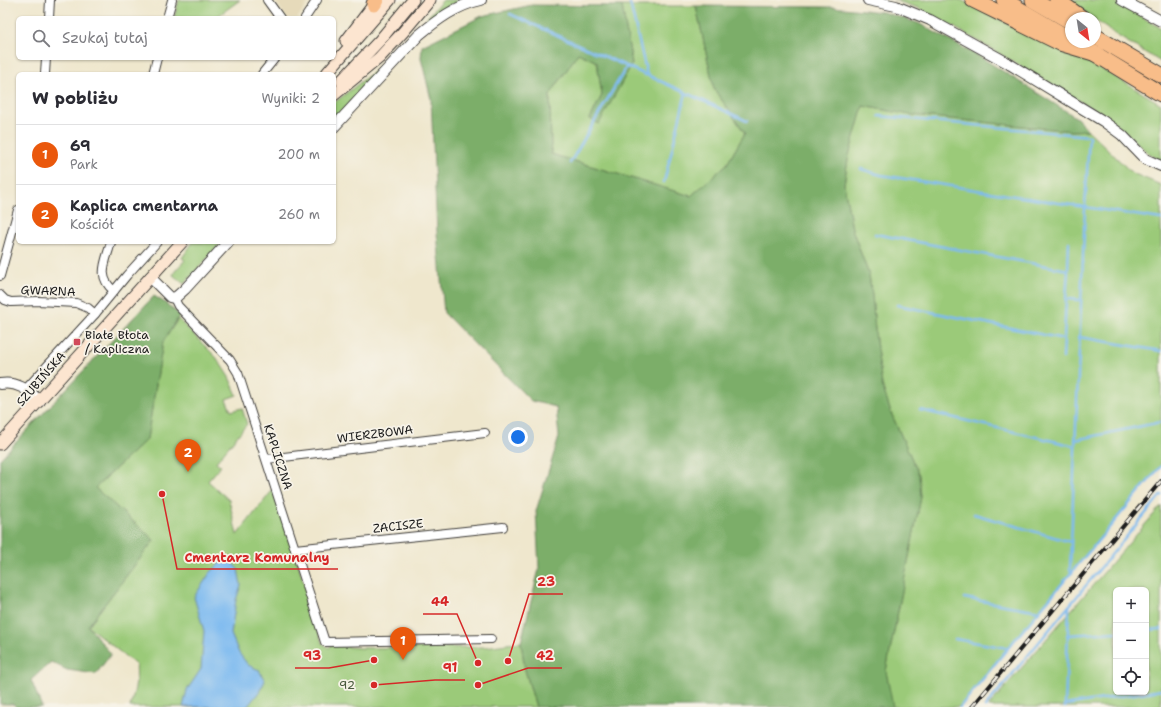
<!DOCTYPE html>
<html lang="pl">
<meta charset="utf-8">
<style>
:root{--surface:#fff;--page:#f2f2f3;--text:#2b2b33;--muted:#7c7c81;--line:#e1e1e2;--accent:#ea580c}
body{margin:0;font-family:"Shantell Sans",sans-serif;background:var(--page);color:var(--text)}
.controls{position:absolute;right:12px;bottom:12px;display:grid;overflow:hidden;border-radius:6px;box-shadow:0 1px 3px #0004}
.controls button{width:36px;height:36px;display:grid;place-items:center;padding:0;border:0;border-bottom:1px solid var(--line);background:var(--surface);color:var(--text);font:20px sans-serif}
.compass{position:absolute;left:1065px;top:12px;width:36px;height:36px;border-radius:50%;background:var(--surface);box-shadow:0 1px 3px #0004;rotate:150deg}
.you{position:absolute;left:518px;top:437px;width:14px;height:14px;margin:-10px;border:3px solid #fff;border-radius:50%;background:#1a73e8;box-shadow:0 0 0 6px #1a73e833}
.badge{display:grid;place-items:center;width:26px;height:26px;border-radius:50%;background:var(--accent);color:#fff;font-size:13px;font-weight:700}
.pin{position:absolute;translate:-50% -33px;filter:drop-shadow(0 1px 2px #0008)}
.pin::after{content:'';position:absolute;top:21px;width:14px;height:12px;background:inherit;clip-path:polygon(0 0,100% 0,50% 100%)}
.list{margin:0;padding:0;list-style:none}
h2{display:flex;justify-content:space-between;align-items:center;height:52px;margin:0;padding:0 16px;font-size:17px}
h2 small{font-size:13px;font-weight:400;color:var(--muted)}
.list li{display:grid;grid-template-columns:26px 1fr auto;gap:12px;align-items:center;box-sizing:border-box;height:60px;padding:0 16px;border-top:1px solid var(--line)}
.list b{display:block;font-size:15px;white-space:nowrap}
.list p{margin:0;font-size:13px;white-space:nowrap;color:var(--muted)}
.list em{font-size:13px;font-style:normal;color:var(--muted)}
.icon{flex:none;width:22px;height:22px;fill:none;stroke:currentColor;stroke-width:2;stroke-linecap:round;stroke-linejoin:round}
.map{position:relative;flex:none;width:1161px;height:707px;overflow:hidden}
.search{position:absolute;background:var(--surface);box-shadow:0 1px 3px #0004;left:16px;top:16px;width:320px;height:44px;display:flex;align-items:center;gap:10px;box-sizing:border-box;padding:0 14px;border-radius:6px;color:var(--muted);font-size:15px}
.panel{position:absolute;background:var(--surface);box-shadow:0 1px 3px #0004;left:16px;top:72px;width:320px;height:172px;border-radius:6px}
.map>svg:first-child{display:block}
</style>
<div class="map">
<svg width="1161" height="707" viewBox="0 0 1161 707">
<rect width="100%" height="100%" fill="#f7f3e8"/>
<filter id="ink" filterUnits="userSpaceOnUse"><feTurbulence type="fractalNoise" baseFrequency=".025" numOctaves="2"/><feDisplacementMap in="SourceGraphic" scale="8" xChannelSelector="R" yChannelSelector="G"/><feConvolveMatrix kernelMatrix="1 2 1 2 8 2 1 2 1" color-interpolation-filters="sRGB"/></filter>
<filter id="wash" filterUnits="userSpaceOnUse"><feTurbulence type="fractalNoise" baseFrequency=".012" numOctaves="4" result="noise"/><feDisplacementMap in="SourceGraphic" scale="16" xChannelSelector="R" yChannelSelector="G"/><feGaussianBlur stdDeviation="0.9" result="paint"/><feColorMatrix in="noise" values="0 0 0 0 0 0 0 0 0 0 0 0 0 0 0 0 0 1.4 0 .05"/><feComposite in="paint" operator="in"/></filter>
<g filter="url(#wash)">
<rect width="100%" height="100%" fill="#efe7cd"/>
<polygon fill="#e6daba" points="275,0 310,0 298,18 287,18"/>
<g fill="#9bca79" stroke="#5c734a" fill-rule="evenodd">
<polygon points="179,0 240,0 215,18 174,18"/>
<polygon points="443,0 462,0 446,8 428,21 334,120 334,103 391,58"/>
<polygon points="893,0 961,0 1029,34 1082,57 1161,104 1161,161 1147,152 1122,129 1095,110 959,30 918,8"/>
<polygon points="1068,0 1112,0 1161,28 1161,62 1116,35 1095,20 1095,18 1093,18"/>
<polygon points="622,6 696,6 714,89 745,133 727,164 691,196 551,154 550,95 578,53 597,62 602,95 590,119 632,64"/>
<polygon points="863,106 911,115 1072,131 1088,130 1132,173 1161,185 1161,466 1008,648 960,707 893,707 891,704 886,671 921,497 919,475 891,413 882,385 876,341 872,295 869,275 852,229 844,184 848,159"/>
<polygon points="193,242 222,242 184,284 173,275 175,271 185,260 182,258"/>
<path d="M 178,319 L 216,357 L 229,377 L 237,395 L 226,399 L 231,411 L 242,408 L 247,424 L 216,462 L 221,466 L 208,481 L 229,500 L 237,535 L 275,487 L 322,643 L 329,648 L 331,645 L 360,648 L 485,647 L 521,642 L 525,670 L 536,707 L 130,707 C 134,693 138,680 136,665 L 88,626 L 154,540 L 95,488 L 147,439 L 163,342 Z"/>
<path d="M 1161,506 L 1161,707 L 988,707 ZM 1116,590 L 1146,590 L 1146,692 L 1116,692 Z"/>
</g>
<g fill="#7cae69" stroke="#4c6542">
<polygon points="532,5 622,6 632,64 599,124 590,119 602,95 597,62 578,53 550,95 551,154 691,196 727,164 745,133 714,89 696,6 833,7 883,12 918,23 982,58 1077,118 1088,130 1072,131 911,115 863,106 848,159 844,184 852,229 869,275 872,295 876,341 882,385 891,413 919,475 921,497 886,671 893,707 536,707 525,670 521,642 539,569 536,511 559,437 556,407 531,401 444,313 437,233 431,99 421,58 422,46 482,16"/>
<polygon points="154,296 164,302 180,315 163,342 147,439 95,488 154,540 88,626 111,654 96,674 67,670 51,662 31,680 42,707 16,707 13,704 0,704 0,459"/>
</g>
<polygon fill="#7dbaf0" stroke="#4c6b86" points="222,561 230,561 238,569 241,585 236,600 231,634 239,653 248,665 259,670 265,681 259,692 247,707 183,707 187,690 201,669 204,631 194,597 210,573"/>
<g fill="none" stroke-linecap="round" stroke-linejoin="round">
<g stroke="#7dbaf0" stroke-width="2.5">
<polyline points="630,3 647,75 747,121"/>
<polyline points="510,14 646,75"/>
<polyline points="879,116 1089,136 1085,208 1070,570 1072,573"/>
<polyline points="570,163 627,66"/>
<polyline points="861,169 881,175 1161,219"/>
<polyline points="664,182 686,93"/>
<polyline points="875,234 1068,270 1066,299"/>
<polyline points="1068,270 1069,242"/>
<polyline points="897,305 1064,339 1066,299 1081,300"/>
<polyline points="1079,337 1161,351"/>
<polyline points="1063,358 1064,339"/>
<polyline points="920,410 1075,446"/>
<polyline points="1075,440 1161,422"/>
<polyline points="974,514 1071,542"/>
<polyline points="964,598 1039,611"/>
<polyline points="1146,630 1161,629"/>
<polyline points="1067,635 1116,632"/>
<polyline points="955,639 1008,648"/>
<polyline points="1065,705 1161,690"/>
<polyline points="960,707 1008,648 1161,466"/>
<polyline points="985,707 1069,606"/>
<polyline points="1065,707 1069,606 1161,495"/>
</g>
</g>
</g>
<g filter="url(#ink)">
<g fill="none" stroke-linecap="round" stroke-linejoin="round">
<defs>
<g id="minor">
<polyline points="267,0 280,18"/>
<polyline points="49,18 50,0"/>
<polyline points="167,18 172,0"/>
<polyline points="305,18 317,0"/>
<polyline points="45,74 46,58"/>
<polyline points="153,74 157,58"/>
<polyline points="262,74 275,58"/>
<path d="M 111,242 C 106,262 96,276 114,291"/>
<polyline points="0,276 18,210"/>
<polyline points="0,295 5,300 11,302 38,301 76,303 88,308 95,314"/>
<polyline points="174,298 178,306 230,360 238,373 325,642 491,639"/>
<polyline points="26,389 95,314 127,275 157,242"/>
<polyline points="267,459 485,433"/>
<polyline points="295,549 503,527"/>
</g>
<g id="tertiary">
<polyline points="868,0 896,6 930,20 1006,62 1103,121 1122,135 1145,159 1161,166"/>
<polyline points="1122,0 1161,21"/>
<path d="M 334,127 L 419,35 C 437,20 457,5 481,0"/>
<polyline points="150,277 170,297 175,298 185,289 228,242"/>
<path d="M 0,384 C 17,381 28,390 40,401"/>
</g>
<g id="secondary">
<polyline points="346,41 377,0"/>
<polyline points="326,74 390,0"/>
<polyline points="341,81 380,40 413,0"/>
<polyline points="334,95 379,58 403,32 430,0"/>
<polyline points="0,444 182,242"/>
</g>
<g id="motorway">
<polyline points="973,0 1060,43 1097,54"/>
<polyline points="1004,0 1063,35"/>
<polyline points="1033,0 1071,22"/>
<polyline points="1057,0 1082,18"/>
<polyline points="374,4 376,0"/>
<polyline points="1095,36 1161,75"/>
<polyline points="1089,50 1161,94"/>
</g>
</defs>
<use href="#minor" stroke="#3c3a37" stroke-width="10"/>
<use href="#tertiary" stroke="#3c3a37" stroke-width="12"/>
<use href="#secondary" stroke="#3c3a37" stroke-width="13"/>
<use href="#motorway" stroke="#3c3a37" stroke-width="17"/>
<use href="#minor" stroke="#fff" stroke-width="8"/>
<use href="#tertiary" stroke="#fff" stroke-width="10"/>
<use href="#secondary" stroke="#fce5d0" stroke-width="11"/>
<use href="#motorway" stroke="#f8bd89" stroke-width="15"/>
<defs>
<polyline id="rail" points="972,707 1161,481"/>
</defs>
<use href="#rail" stroke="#1c1c1c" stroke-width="4"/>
<use href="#rail" stroke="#f7f3e8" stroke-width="2.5" stroke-dasharray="8" stroke-linecap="butt"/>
</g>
</g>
<rect fill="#d1495b" stroke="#f7f3e8" stroke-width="1.5" x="73" y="338" width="8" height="8" rx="2"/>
<g text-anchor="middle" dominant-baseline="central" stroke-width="3.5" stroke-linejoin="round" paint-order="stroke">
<g font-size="12" fill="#1c1c1c" stroke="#f7f3e8">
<text transform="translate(48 291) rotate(2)">GWARNA</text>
<text transform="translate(41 379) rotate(-49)">SZUBIŃSKA</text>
<text transform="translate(375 434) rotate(-7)">WIERZBOWA</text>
<text transform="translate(278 457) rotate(72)">KAPLICZNA</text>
<text transform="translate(398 526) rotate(-6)">ZACISZE</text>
</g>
<g font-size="12" fill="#1c1c1c" stroke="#f7f3e8" text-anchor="start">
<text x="85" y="335">Białe Błota<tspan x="85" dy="14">/ Kapliczna</tspan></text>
</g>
<g font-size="12" fill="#48593d" stroke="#f7f3e8">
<text x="347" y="685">92</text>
</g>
</g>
<path fill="none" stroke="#d62828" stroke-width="1.5" d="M162 494L177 569H338M508 661L529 594H563M478 663L457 614H423M374 660L329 668H295M478 685L528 668H562M374 685L435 680H465"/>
<g fill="#d62828" stroke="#f7f3e8" stroke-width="1.5">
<circle cx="162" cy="494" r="4"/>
<circle cx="508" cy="661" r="4"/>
<circle cx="478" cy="663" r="4"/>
<circle cx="374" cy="660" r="4"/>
<circle cx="478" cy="685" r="4"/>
<circle cx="374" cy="685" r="4"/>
</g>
<g font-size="13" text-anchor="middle" font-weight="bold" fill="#d62828" stroke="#f7f3e8" stroke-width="3.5" stroke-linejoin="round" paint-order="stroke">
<text x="257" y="562">Cmentarz Komunalny</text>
<text x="546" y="586">23</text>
<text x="440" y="606">44</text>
<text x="312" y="660">93</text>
<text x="545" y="660">42</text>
<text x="450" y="672">91</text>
</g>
</svg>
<div class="controls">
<button>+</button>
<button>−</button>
<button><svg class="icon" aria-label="locate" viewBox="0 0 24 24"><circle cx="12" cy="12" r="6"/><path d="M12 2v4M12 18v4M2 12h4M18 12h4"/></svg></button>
</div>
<svg class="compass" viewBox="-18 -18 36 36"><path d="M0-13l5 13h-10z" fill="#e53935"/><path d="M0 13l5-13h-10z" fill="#7c7c81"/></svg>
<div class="you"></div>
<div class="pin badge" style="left:403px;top:660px">1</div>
<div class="pin badge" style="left:188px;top:472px">2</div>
<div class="search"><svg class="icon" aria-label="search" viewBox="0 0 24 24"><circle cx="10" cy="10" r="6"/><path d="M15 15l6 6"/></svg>Szukaj tutaj</div>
<section class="panel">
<h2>W pobliżu<small>Wyniki: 2</small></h2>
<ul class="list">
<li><span class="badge">1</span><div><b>69</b><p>Park</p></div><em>200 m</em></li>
<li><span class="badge">2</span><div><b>Kaplica cmentarna</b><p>Kościół</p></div><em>260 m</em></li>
</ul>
</section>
</div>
